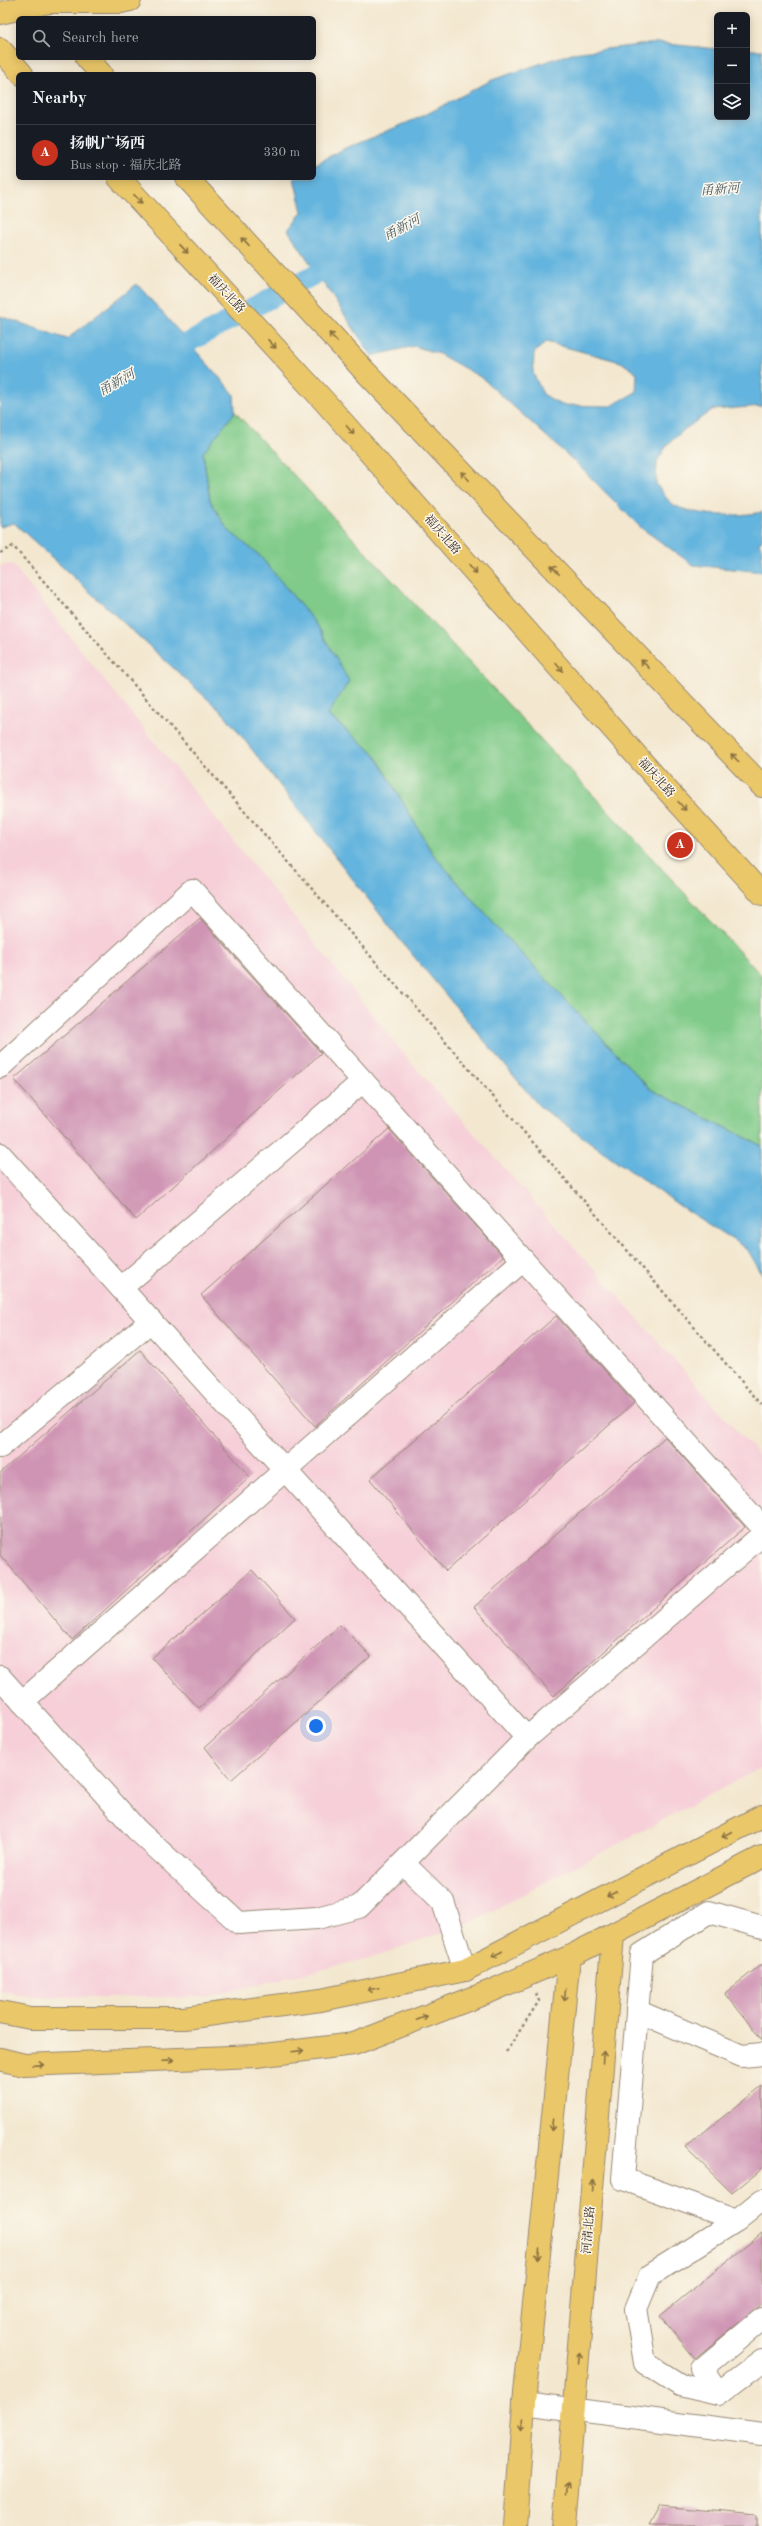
<!DOCTYPE html>
<meta charset="utf-8">
<style>
:root{--surface:#171b24;--page:#20242c;--text:#f1f3f6;--muted:#9ea1a6;--line:#363941;--accent:#c8321e}
body{margin:0;font-family:"Old Standard TT","Noto Serif SC",serif;background:var(--page);color:var(--text)}
.controls{position:absolute;right:12px;top:12px;display:grid;overflow:hidden;border-radius:6px;box-shadow:0 2px 10px #0003}
.controls button{width:36px;height:36px;display:grid;place-items:center;padding:0;border:0;border-bottom:1px solid var(--line);background:var(--surface);color:var(--text);font:20px sans-serif}
.you{position:absolute;left:316px;top:1726px;width:14px;height:14px;margin:-10px;border:3px solid #fff;border-radius:50%;background:#1a73e8;box-shadow:0 0 0 6px #1a73e833}
.badge{display:grid;place-items:center;width:26px;height:26px;border-radius:50%;background:var(--accent);color:#fff;font-size:13px;font-weight:700}
.pin{position:absolute;translate:-50% -50%;border:2px solid #fff;box-shadow:0 1px 4px #0006}
.list{margin:0;padding:0;list-style:none}
h2{display:flex;justify-content:space-between;align-items:center;height:52px;margin:0;padding:0 16px;font-size:17px}
h2 small{font-size:13px;font-weight:400;color:var(--muted)}
.list li{display:grid;grid-template-columns:26px 1fr auto;gap:12px;align-items:center;box-sizing:border-box;height:56px;padding:0 16px;border-top:1px solid var(--line)}
.list b{display:block;font-size:15px;white-space:nowrap}
.list p{margin:0;font-size:13px;white-space:nowrap;color:var(--muted)}
.list em{font-size:13px;font-style:normal;color:var(--muted)}
.icon{flex:none;width:22px;height:22px;fill:none;stroke:currentColor;stroke-width:2;stroke-linecap:round;stroke-linejoin:round}
.map{position:relative;flex:none;width:762px;height:2526px;overflow:hidden}
.search{position:absolute;background:var(--surface);box-shadow:0 2px 10px #0003;left:16px;top:16px;width:300px;height:44px;display:flex;align-items:center;gap:10px;box-sizing:border-box;padding:0 14px;border-radius:6px;color:var(--muted);font-size:15px}
.panel{position:absolute;background:var(--surface);box-shadow:0 2px 10px #0003;left:16px;top:72px;width:300px;height:108px;border-radius:6px}
.map>svg:first-child{display:block}
</style>
<div class="map">
<svg width="762" height="2526" viewBox="0 0 762 2526">
<rect width="100%" height="100%" fill="#fbf7ec"/>
<filter id="ink" filterUnits="userSpaceOnUse"><feTurbulence type="fractalNoise" baseFrequency=".025" numOctaves="2"/><feDisplacementMap in="SourceGraphic" scale="8" xChannelSelector="R" yChannelSelector="G"/><feConvolveMatrix kernelMatrix="1 2 1 2 8 2 1 2 1" color-interpolation-filters="sRGB"/></filter>
<filter id="wash" filterUnits="userSpaceOnUse"><feTurbulence type="fractalNoise" baseFrequency=".012" numOctaves="4" result="noise"/><feDisplacementMap in="SourceGraphic" scale="16" xChannelSelector="R" yChannelSelector="G"/><feGaussianBlur stdDeviation="0.9" result="paint"/><feColorMatrix in="noise" values="0 0 0 0 0 0 0 0 0 0 0 0 0 0 0 0 0 1.4 0 .05"/><feComposite in="paint" operator="in"/></filter>
<g filter="url(#wash)">
<rect width="100%" height="100%" fill="#f3e7cf"/>
<polygon fill="#f6cfd9" points="12,564 408,1059 762,1459 762,1767 469,1923 370,1958 206,1997 31,1997 0,1990 0,566"/>
<polygon fill="#80cb89" stroke="#5e7a54" points="235,412 762,976 762,1146 650,1089 502,933 432,853 375,754 328,715 348,681 317,625 259,555 228,530 210,500 203,453 215,432"/>
<g fill="#63b4de" stroke="#4f6f7e" fill-rule="evenodd">
<path d="M 657,43 L 717,49 L 717,117 L 747,117 L 747,50 L 762,50 L 762,406 L 712,410 L 685,429 L 668,444 L 657,461 L 656,484 C 661,490 668,502 674,505 C 697,517 738,517 762,512 L 762,540 L 759,543 L 762,549 L 762,572 L 693,565 L 640,527 L 575,462 L 482,378 L 439,354 L 414,346 L 372,356 L 288,230 L 302,212 L 294,178 L 314,178 L 314,165 L 343,149 L 421,117 L 492,80 L 572,53 ZM 546,342 L 621,362 L 637,373 L 636,392 L 611,406 L 561,405 L 543,394 L 533,373 L 534,353 Z"/>
<polygon points="137,284 234,394 235,412 203,453 210,500 228,530 259,555 317,625 349,681 328,715 375,754 432,853 502,933 650,1089 762,1146 762,1274 747,1249 680,1206 539,1106 400,940 225,715 14,523 0,527 0,316 67,339"/>
</g>
<g fill="none" stroke-linecap="round" stroke-linejoin="round">
<polyline stroke="#63b4de" stroke-width="20" points="165,355 342,260"/>
</g>
<g id="blocks">
<g fill="#cf94b4">
<polygon points="200,918 321,1053 136,1220 14,1079"/>
<polygon points="389,1129 503,1256 315,1426 201,1295"/>
<polygon points="556,1316 634,1403 446,1571 370,1479"/>
<polygon points="140,1350 250,1477 72,1640 0,1555 0,1473"/>
<polygon points="665,1437 745,1527 554,1696 474,1607"/>
<polygon points="252,1570 295,1618 199,1708 152,1658"/>
<polygon points="340,1625 371,1656 231,1780 205,1747"/>
<polygon points="762,1964 762,2040 725,1993"/>
<polygon points="762,2086 762,2169 732,2193 685,2147"/>
<polygon points="762,2233 762,2304 695,2358 660,2316"/>
<polygon points="660,2506 757,2515 757,2526 649,2526"/>
</g>
</g>
</g>
<g filter="url(#ink)">
<use href="#blocks" fill-opacity="0" stroke="#978876" stroke-width="1"/>
<g fill="none" stroke-linecap="round" stroke-linejoin="round">
<defs>
<g id="minor">
<polyline points="0,1067 192,890 762,1527"/>
<polyline points="0,1154 527,1738"/>
<polyline points="121,1288 363,1081"/>
<polyline points="0,1447 151,1321"/>
<polyline points="0,1677 136,1829 239,1923 317,1918 359,1907 527,1738 762,1535"/>
<polyline points="22,1702 523,1260"/>
<polyline points="403,1863 443,1902 465,1970"/>
<polyline points="637,2011 742,2056 762,2054"/>
<polyline points="762,2200 737,2220 650,2275 636,2309 645,2363 680,2385 718,2394 762,2361"/>
<polyline points="737,2220 623,2179 642,1954 709,1912 762,1927"/>
<polyline points="718,2394 702,2369 762,2319"/>
<polyline points="524,2403 762,2434"/>
</g>
<g id="major">
<polyline points="0,13 49,2 121,2 130,0"/>
<polyline points="0,49 22,74"/>
<polyline points="87,58 101,74"/>
<polyline points="119,178 324,401 666,789 762,894"/>
<polyline points="187,178 360,366 762,786"/>
<polyline points="0,2012 30,2018 184,2018 321,2000 465,1970 762,1816"/>
<polyline points="0,2059 24,2065 256,2056 354,2044 491,1991 569,1957 762,1857"/>
<polyline points="515,2526 524,2403 569,1957"/>
<polyline points="564,2526 613,1935"/>
</g>
</defs>
<use href="#minor" stroke="#978876" stroke-width="24"/>
<use href="#major" stroke="#978876" stroke-width="24"/>
<g stroke="#978876" stroke-width="2.5" stroke-dasharray="3 3" stroke-linecap="butt">
<polyline points="0,553 13,546 762,1405"/>
<polyline points="506,2052 539,2001 536,1993"/>
</g>
<use href="#minor" stroke="#fff" stroke-width="22"/>
<use href="#major" stroke="#eac769" stroke-width="22"/>
</g>
<defs><path id="oneway-shaft" d="M-6 0H5M1.5-3L5.5 0L1.5 3" fill="none" stroke-width="1.6" stroke-linecap="round" stroke-linejoin="round"/></defs>
<g stroke="#8a7140">
<use href="#oneway-shaft" transform="translate(138 199) rotate(47)"/>
<use href="#oneway-shaft" transform="translate(245 242) rotate(-133)"/>
<use href="#oneway-shaft" transform="translate(184 249) rotate(47)"/>
<use href="#oneway-shaft" transform="translate(333 337) rotate(-133)"/>
<use href="#oneway-shaft" transform="translate(272 344) rotate(47)"/>
<use href="#oneway-shaft" transform="translate(350 430) rotate(49)"/>
<use href="#oneway-shaft" transform="translate(465 476) rotate(-134)"/>
<use href="#oneway-shaft" transform="translate(473 569) rotate(49)"/>
<use href="#oneway-shaft" transform="translate(555 570) rotate(-134)"/>
<use href="#oneway-shaft" transform="translate(645 664) rotate(-134)"/>
<use href="#oneway-shaft" transform="translate(559 667) rotate(49)"/>
<use href="#oneway-shaft" transform="translate(735 758) rotate(-134)"/>
<use href="#oneway-shaft" transform="translate(682 806) rotate(48)"/>
<use href="#oneway-shaft" transform="translate(727 1834) rotate(153)"/>
<use href="#oneway-shaft" transform="translate(612 1894) rotate(153)"/>
<use href="#oneway-shaft" transform="translate(497 1954) rotate(152)"/>
<use href="#oneway-shaft" transform="translate(373 1989) rotate(168)"/>
<use href="#oneway-shaft" transform="translate(565 1995) rotate(96)"/>
<use href="#oneway-shaft" transform="translate(422 2018) rotate(-21)"/>
<use href="#oneway-shaft" transform="translate(298 2051) rotate(-7)"/>
<use href="#oneway-shaft" transform="translate(603 2057) rotate(-85)"/>
<use href="#oneway-shaft" transform="translate(168 2060) rotate(-2)"/>
<use href="#oneway-shaft" transform="translate(38 2065) rotate(-2)"/>
<use href="#oneway-shaft" transform="translate(552 2125) rotate(96)"/>
<use href="#oneway-shaft" transform="translate(593 2186) rotate(-85)"/>
<use href="#oneway-shaft" transform="translate(539 2254) rotate(96)"/>
<use href="#oneway-shaft" transform="translate(579 2358) rotate(-85)"/>
<use href="#oneway-shaft" transform="translate(522 2425) rotate(94)"/>
<use href="#oneway-shaft" transform="translate(568 2487) rotate(-85)"/>
</g>
</g>
<g text-anchor="middle" dominant-baseline="central" stroke-width="3" stroke-linejoin="round" paint-order="stroke">
<g font-size="12" fill="#3b2a1e" stroke="#fbf7ec">
<text transform="translate(226 294) rotate(47)">福庆北路</text>
<text transform="translate(442 535) rotate(49)">福庆北路</text>
<text transform="translate(656 778) rotate(48)">福庆北路</text>
<text transform="translate(589 2230) rotate(-85)">河清北路</text>
</g>
<g font-size="13" font-style="italic" fill="#495a61" stroke="#fbf7ec">
<text transform="translate(720 190) rotate(-4)">甬新河</text>
<text transform="translate(402 228) rotate(-28)">甬新河</text>
<text transform="translate(117 383) rotate(-30)">甬新河</text>
</g>
</g>
</svg>
<div class="controls">
<button>+</button>
<button>−</button>
<button><svg class="icon" aria-label="layers" viewBox="0 0 24 24"><path d="M12 4l9 5-9 5-9-5zM3 14l9 5 9-5"/></svg></button>
</div>
<div class="you"></div>
<div class="pin badge" style="left:680px;top:845px">A</div>
<div class="search"><svg class="icon" aria-label="search" viewBox="0 0 24 24"><circle cx="10" cy="10" r="6"/><path d="M15 15l6 6"/></svg>Search here</div>
<section class="panel">
<h2>Nearby<small></small></h2>
<ul class="list">
<li><span class="badge">A</span><div><b>扬帆广场西</b><p>Bus stop · 福庆北路</p></div><em>330 m</em></li>
</ul>
</section>
</div>
